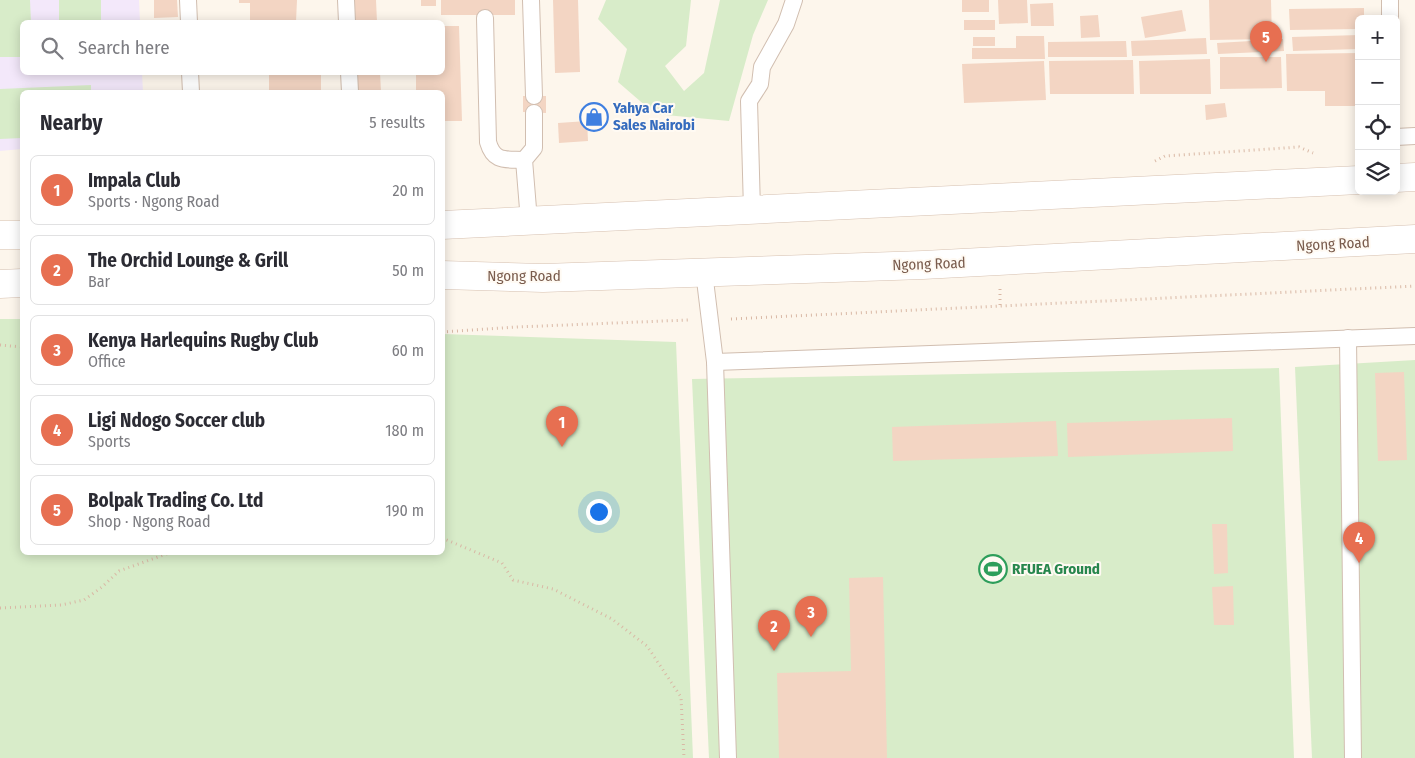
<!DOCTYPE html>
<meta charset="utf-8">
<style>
:root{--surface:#fff;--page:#f2f2f3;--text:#2b2b33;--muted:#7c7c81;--line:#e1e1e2;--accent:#e76f51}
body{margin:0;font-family:"Fira Sans Condensed",sans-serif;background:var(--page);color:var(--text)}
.controls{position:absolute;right:15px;top:15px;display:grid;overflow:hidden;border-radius:8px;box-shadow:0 2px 12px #0003}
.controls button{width:45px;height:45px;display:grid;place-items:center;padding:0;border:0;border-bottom:1px solid var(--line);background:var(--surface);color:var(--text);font:25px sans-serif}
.you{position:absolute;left:598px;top:511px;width:18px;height:18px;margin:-12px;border:4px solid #fff;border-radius:50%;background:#1a73e8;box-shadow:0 0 0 8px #1a73e833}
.badge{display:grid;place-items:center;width:32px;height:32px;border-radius:50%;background:var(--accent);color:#fff;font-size:16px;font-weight:700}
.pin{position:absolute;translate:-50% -41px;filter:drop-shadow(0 1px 2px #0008)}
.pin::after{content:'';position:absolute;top:26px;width:18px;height:15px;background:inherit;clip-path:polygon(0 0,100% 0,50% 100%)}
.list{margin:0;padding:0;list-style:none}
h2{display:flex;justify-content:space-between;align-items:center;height:65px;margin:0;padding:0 20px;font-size:21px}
h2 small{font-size:16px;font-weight:400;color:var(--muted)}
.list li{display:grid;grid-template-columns:32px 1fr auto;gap:15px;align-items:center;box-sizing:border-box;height:70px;margin:0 10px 10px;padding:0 10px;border:1px solid var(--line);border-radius:8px}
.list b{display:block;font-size:19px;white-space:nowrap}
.list p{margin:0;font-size:16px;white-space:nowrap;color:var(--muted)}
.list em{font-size:16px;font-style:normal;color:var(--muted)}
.icon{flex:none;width:28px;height:28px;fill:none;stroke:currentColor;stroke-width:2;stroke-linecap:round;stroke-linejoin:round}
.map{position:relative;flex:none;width:1415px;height:758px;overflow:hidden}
.search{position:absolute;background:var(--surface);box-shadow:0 2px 12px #0003;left:20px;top:20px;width:425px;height:55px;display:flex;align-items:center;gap:12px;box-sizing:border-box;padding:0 18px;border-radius:8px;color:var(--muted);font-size:19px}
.panel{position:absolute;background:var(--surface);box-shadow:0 2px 12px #0003;left:20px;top:90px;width:425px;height:465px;border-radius:8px}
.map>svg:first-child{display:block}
</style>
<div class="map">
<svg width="1415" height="758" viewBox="0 0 1415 758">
<rect width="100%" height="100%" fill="#fdf6ec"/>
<polygon fill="#f3e8fa" points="0,0 139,0 140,22 22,22 22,72 142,73 143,92 22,92 22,149 0,151"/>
<g fill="#d8ecc9">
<polygon points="0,0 30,0 31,22 22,22 22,57 0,57"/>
<rect x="59" y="0" width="42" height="22"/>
<polygon points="606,0 691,0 686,46 665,66 684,91 704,73 720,0 768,0 753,35 729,121 655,114 618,82 627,49 598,19"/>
<polygon points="91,85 91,92 22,92 22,138 0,139 0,89"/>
<polygon points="0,319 22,319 22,552 442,552 443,334 676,342 693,758 0,758"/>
<polygon points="1415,360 1415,758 1312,758 1295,367"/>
<polygon points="1279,368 1294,758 709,758 692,379"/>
</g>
<g fill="#f3d5c3">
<polygon points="154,0 177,0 178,17 154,18"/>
<polygon points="239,0 297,0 296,22 250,22 250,3 239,3"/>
<polygon points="354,0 376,0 377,22 355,22"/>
<rect x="421" y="0" width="15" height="6"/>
<rect x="441" y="0" width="74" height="15"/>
<polygon points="553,0 578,0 580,72 555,73"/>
<rect x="962" y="0" width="27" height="12"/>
<polygon points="998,0 1027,0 1028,23 999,24"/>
<polygon points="1209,0 1271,0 1272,39 1210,40"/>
<polygon points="1053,3 1054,26 1031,26 1030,4"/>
<polygon points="1364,8 1364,19 1359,19 1359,29 1290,30 1289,9"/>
<polygon points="1182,10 1186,31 1145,38 1141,17"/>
<polygon points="1098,15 1100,37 1081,38 1080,16"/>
<rect x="964" y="20" width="31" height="10"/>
<polygon points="442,26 459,26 462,121 442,121 442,92 416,92 416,72 442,72"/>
<polygon points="1359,35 1359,49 1293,51 1292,37"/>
<polygon points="1016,36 1044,36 1045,59 972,59 972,48 1016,48"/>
<rect x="973" y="37" width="22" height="9"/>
<polygon points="1206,38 1207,54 1132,56 1131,41"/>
<polygon points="1283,39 1284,51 1218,54 1217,43"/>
<polygon points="1126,41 1127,57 1048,57 1048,42"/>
<polygon points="1359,53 1359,106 1325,106 1325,91 1287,91 1286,54"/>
<polygon points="1220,57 1281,57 1282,88 1220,89"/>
<polygon points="1210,59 1211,94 1140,94 1139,61"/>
<polygon points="1133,60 1134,94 1050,94 1049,61"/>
<polygon points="1044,61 1046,100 964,103 962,64"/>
<rect x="269" y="72" width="52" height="20"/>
<polygon points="357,72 380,72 381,92 358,92"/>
<polygon points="523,96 546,96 546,113 523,112"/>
<polygon points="1225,103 1227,117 1206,120 1205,105"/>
<polygon points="587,121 588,141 559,143 558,123"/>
<polygon points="1404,372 1407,460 1378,461 1375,373"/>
<polygon points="1232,418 1233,451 1068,457 1067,423"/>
<polygon points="1056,421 1058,456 893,461 892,427"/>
<polygon points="1212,524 1227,524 1228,573 1214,574"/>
<polygon points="883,577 887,758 779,758 777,673 851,671 849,578"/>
<polygon points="1233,586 1234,625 1214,625 1212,587"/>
</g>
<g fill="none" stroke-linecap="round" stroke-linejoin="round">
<defs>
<g id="service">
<polyline points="188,0 189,22"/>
<polyline points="346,0 347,22"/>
<polyline points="531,0 534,96"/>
<polyline points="1390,0 1390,19"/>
<path d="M 485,18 L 488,142 C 494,163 506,159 524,160"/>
<polyline points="190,72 191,92"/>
<polyline points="349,72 350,92"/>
<polyline points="1396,137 1415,136"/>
<polyline points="752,210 749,101 760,84 762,67 786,24 794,0"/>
<polyline points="529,221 524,160 534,148 534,113"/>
<polyline points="704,272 715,362 728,758"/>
<polyline points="1348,338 1353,758"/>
<polyline points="715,362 1415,336"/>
</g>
<g id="secondary">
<polyline points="1396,178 1415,177"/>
<polyline points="442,225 1359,180"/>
<polyline points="0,235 22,235"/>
<polyline points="442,275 543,278 923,265 1415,239"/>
<polyline points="0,284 22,283"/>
</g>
</defs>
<use href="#service" stroke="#d1beb0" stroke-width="18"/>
<use href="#secondary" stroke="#d6c0b0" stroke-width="29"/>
<g stroke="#d9b8a5" stroke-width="3" stroke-dasharray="1 4" stroke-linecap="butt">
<polyline points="1155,161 1165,156 1299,147 1313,153"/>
<polyline points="1000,289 1000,307"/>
<polyline points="731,319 1415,286"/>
<polyline points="442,332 517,327 688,320"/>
<polyline points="0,345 22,347"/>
<polyline points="442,538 502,563 513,580 553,589 612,619 647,646 681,697 684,758"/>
<polyline points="0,608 61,605 84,600 102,587 119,571 172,552"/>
</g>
<use href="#service" stroke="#fff" stroke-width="16"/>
<use href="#secondary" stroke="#fff" stroke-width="28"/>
</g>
<defs>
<symbol id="shop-ring" viewBox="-11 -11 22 22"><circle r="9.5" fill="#fffaf3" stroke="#3f7fe0" stroke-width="1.5"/><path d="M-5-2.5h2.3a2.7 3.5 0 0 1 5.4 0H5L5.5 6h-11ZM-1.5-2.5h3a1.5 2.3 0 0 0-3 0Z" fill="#3f7fe0"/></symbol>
<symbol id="stadium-ring" viewBox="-11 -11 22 22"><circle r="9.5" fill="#fffaf3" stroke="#2e9e5b" stroke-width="1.5"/><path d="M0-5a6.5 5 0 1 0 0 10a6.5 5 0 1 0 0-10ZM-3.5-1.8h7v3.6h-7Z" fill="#2e9e5b"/></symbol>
</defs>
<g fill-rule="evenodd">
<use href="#shop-ring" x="578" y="101" width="32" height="32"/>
<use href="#stadium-ring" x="977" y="553" width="32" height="32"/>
</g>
<g text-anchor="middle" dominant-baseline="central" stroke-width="4" stroke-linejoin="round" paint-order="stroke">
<g font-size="15" font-weight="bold" fill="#366cbe" stroke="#fffaf3" text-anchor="start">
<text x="613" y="108">Yahya Car<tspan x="613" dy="17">Sales Nairobi</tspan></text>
</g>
<g font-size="15" fill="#7a5c4d" stroke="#fffaf3">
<text transform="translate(1333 244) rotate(-3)">Ngong Road</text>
<text transform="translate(929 264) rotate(-2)">Ngong Road</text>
<text x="524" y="276">Ngong Road</text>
</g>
<g font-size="15" font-weight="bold" fill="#27864d" stroke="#fffaf3" text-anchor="start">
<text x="1012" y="569">RFUEA Ground</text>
</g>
</g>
</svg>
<div class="controls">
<button>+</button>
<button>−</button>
<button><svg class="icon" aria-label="locate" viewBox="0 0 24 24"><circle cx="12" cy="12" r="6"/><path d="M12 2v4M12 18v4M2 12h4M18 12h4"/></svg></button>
<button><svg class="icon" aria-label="layers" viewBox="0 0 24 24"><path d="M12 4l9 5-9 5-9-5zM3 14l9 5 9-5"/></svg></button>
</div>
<div class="you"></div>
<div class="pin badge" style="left:562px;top:447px">1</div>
<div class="pin badge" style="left:774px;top:651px">2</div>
<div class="pin badge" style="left:811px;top:637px">3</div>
<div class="pin badge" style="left:1359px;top:563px">4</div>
<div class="pin badge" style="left:1266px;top:62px">5</div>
<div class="search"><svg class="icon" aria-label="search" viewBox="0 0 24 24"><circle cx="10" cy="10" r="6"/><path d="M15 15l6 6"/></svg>Search here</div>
<section class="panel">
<h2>Nearby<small>5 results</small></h2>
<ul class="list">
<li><span class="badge">1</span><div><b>Impala Club</b><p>Sports · Ngong Road</p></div><em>20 m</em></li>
<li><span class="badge">2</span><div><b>The Orchid Lounge &amp; Grill</b><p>Bar</p></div><em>50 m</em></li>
<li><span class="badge">3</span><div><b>Kenya Harlequins Rugby Club</b><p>Office</p></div><em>60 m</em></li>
<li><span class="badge">4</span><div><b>Ligi Ndogo Soccer club</b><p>Sports</p></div><em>180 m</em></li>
<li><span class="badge">5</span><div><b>Bolpak Trading Co. Ltd</b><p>Shop · Ngong Road</p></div><em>190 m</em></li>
</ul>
</section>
</div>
